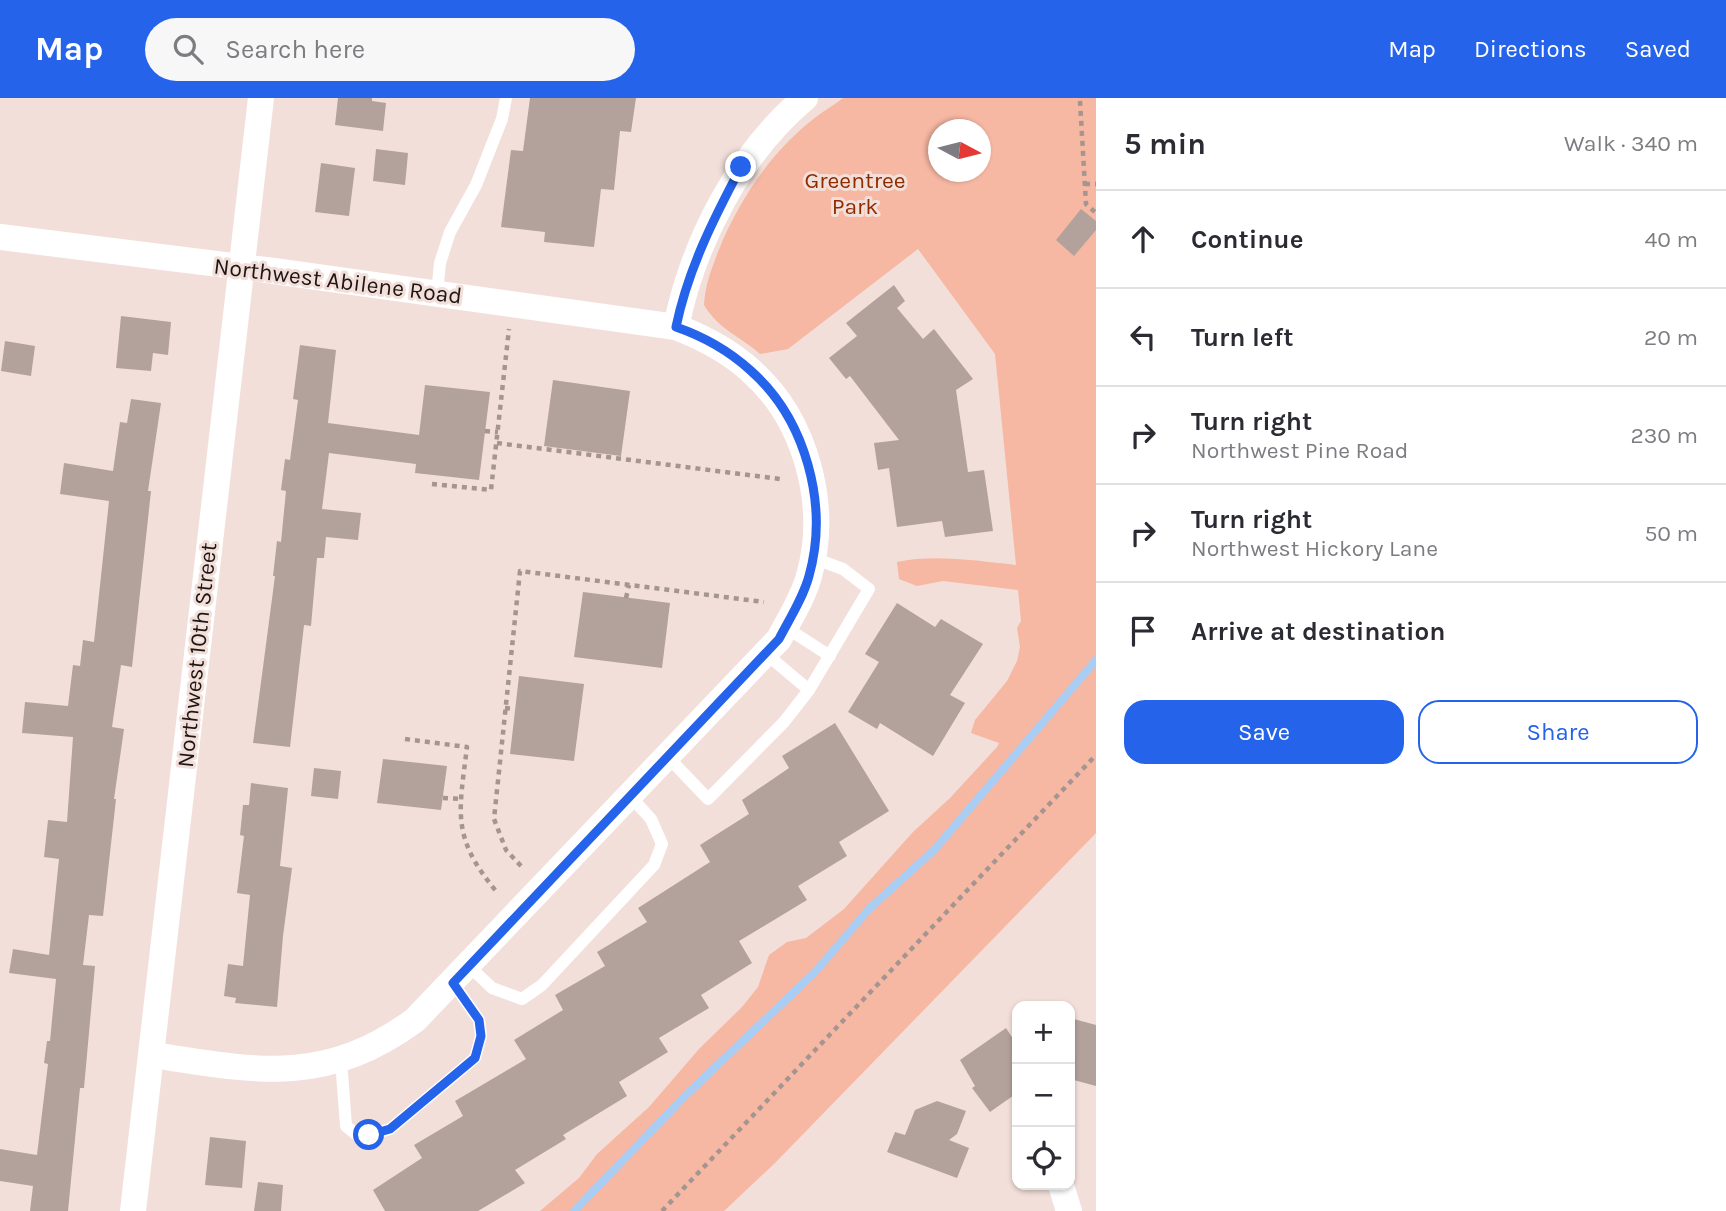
<!DOCTYPE html>
<meta charset="utf-8">
<style>
:root{--surface:#fff;--page:#f7f7f7;--text:#2b2b33;--muted:#7c7c81;--line:#e1e1e2;--accent:#2563eb}
body{margin:0;font-family:Karla,sans-serif;background:var(--page);color:var(--text)}
.controls{position:absolute;right:21px;bottom:21px;display:grid;overflow:hidden;border-radius:14px;box-shadow:0 2px 5px #0004}
.controls button{width:63px;height:63px;display:grid;place-items:center;padding:0;border:0;border-bottom:2px solid var(--line);background:var(--surface);color:var(--text);font:35px sans-serif}
.compass{position:absolute;left:928px;top:21px;width:63px;height:63px;border-radius:50%;background:var(--surface);box-shadow:0 2px 5px #0004;rotate:97deg}
.stop{position:absolute;width:21px;height:21px;margin:-16px;border:5px solid #2563eb;border-radius:50%;background:#fff}
.stop.end{background:#2563eb;border-color:#fff;box-shadow:0 2px 7px #0008}
.list{margin:0;padding:0;list-style:none}
h2{display:flex;justify-content:space-between;align-items:center;height:91px;margin:0;padding:0 28px;font-size:30px}
h2 small{font-size:23px;font-weight:400;color:var(--muted)}
.list li{display:grid;grid-template-columns:46px 1fr auto;gap:21px;align-items:center;box-sizing:border-box;height:98px;padding:0 28px;border-top:2px solid var(--line)}
.list b{display:block;font-size:26px;white-space:nowrap}
.list p{margin:0;font-size:23px;white-space:nowrap;color:var(--muted)}
.list em{font-size:23px;font-style:normal;color:var(--muted)}
.actions{display:flex;gap:14px;padding:21px 28px}
.actions a{flex:1;padding:16px 0;border:2px solid var(--accent);border-radius:21px;text-align:center;font-size:24px;color:var(--accent)}
.actions .main{background:var(--accent);color:#fff}
.icon{flex:none;width:38px;height:38px;fill:none;stroke:currentColor;stroke-width:2;stroke-linecap:round;stroke-linejoin:round}
.map{position:relative;flex:none;width:1096px;height:1113px;overflow:hidden}
header{display:flex;align-items:center;gap:42px;box-sizing:border-box;height:98px;padding:0 35px;background:var(--accent);color:#fff}
header strong{font-size:33px}
nav{display:flex;gap:38px;margin-inline-start:auto;font-size:24px}
.search{width:490px;height:63px;background:var(--page);display:flex;align-items:center;gap:18px;box-sizing:border-box;padding:0 24px;border-radius:38px;color:var(--muted);font-size:26px}
main{display:flex}
aside{flex:1;background:var(--surface)}
.map>svg:first-child{display:block}
</style>
<header>
<strong>Map</strong>
<div class="search"><svg class="icon" aria-label="search" viewBox="0 0 24 24"><circle cx="10" cy="10" r="6"/><path d="M15 15l6 6"/></svg>Search here</div>
<nav><a>Map</a><a>Directions</a><a>Saved</a></nav>
</header>
<main>
<div class="map">
<svg width="1096" height="1113" viewBox="0 0 1096 1113">
<rect width="100%" height="100%" fill="#f3dfd9"/>
<path fill="#f6b7a3" fill-rule="evenodd" d="M 843,0 L 1096,0 L 1096,735 L 775,1065 L 724,1113 L 540,1113 L 579,1080 L 597,1056 L 649,1009 L 699,951 L 742,909 L 758,889 L 769,857 L 787,844 L 806,840 L 844,811 L 913,734 L 950,700 L 997,649 L 999,645 L 971,635 L 975,622 L 1007,583 L 1017,563 L 1020,549 L 1017,530 L 1021,523 L 1018,492 L 943,483 L 917,488 L 899,481 L 897,464 C 936,456 977,463 1016,467 L 995,256 L 918,151 L 788,251 L 760,256 C 739,237 720,233 704,207 C 705,185 714,164 722,144 C 743,96 774,51 816,19 C 825,12 834,7 843,0 ZM 939,32 L 981,32 L 981,74 L 939,74 Z"/>
<g fill="none" stroke-linecap="round" stroke-linejoin="round">
<polyline stroke="#aacdf4" stroke-width="8" points="574,1113 686,997 815,874 869,811 935,751 1096,562"/>
</g>
<g fill="#b3a19b">
<polygon points="338,0 372,0 372,3 386,5 383,33 335,27"/>
<polygon points="530,0 636,0 631,34 620,33 614,92 601,91 594,149 544,144 545,134 501,129 511,52 523,53"/>
<polygon points="376,51 408,55 405,87 373,83"/>
<polygon points="321,65 355,70 349,118 315,114"/>
<polygon points="1081,111 1096,123 1096,132 1074,158 1056,142"/>
<polygon points="894,187 905,203 897,210 923,241 934,231 973,281 956,292 968,374 984,372 993,433 945,439 942,423 897,429 889,370 878,372 874,345 899,342 850,278 846,281 829,260 857,238 846,225"/>
<polygon points="121,218 171,224 168,257 153,255 151,273 116,270"/>
<polygon points="5,243 35,248 31,278 1,273"/>
<polygon points="300,247 336,252 328,325 419,337 425,287 490,294 479,382 415,375 416,366 329,355 322,411 361,415 358,442 326,439 324,460 317,460 311,528 304,527 290,649 253,645 275,478 273,478 277,443 281,444 286,393 281,392 285,361 290,362 298,302 293,301"/>
<polygon points="553,282 630,293 621,358 544,348"/>
<polygon points="131,301 161,305 148,393 151,393 132,569 121,567 112,629 124,631 114,701 116,701 103,818 89,817 83,867 95,868 84,990 80,990 68,1113 30,1113 33,1088 0,1083 0,1051 37,1057 48,966 44,965 47,943 50,943 56,881 9,875 13,851 49,857 59,761 44,759 48,722 67,724 73,639 22,635 25,604 68,608 73,567 80,568 83,542 94,544 109,403 60,396 64,365 113,373 120,324 127,325"/>
<polygon points="583,494 670,505 662,570 574,559"/>
<polygon points="897,505 935,529 941,521 983,546 950,597 965,605 933,658 880,625 877,631 848,614 879,564 865,556"/>
<polygon points="519,578 584,586 574,663 510,656"/>
<polygon points="835,625 889,713 839,744 847,758 798,788 807,802 739,843 752,865 701,897 709,910 659,940 668,954 619,984 627,998 563,1037 566,1041 515,1072 525,1085 478,1113 385,1113 373,1092 422,1060 414,1047 463,1018 455,1003 526,961 514,942 563,912 555,897 605,868 597,854 647,824 638,810 710,764 700,747 749,716 742,702 789,670 782,658"/>
<polygon points="383,661 447,668 441,712 377,705"/>
<polygon points="314,670 341,673 338,701 311,698"/>
<polygon points="251,685 288,690 280,768 292,770 283,838 277,909 235,905 236,900 224,898 228,866 243,868 250,797 237,795 244,738 240,737 243,707 249,707"/>
<polygon points="1070,920 1096,927 1096,988 1070,981"/>
<polygon points="1006,930 1017,947 1017,995 990,1014 972,990 975,988 960,962"/>
<polygon points="937,1003 966,1013 957,1036 949,1042 969,1050 957,1080 887,1054 895,1034 905,1037 915,1012"/>
<polygon points="210,1039 246,1043 242,1090 205,1087"/>
<polygon points="258,1084 283,1087 281,1113 254,1113"/>
</g>
<g fill="none" stroke-linecap="round" stroke-linejoin="round">
<g stroke="#a49591" stroke-width="4.5" stroke-dasharray="5 5" stroke-linecap="butt">
<polyline points="1080,3 1086,106 1096,115"/>
<polyline points="1085,86 1096,86"/>
<polyline points="485,333 498,334"/>
<polyline points="497,345 780,381"/>
<polyline points="432,386 491,392 509,231"/>
<polyline points="626,500 629,487"/>
<polyline points="505,610 515,611"/>
<path d="M 405,641 L 467,649 C 459,714 451,739 496,793"/>
<polyline points="443,700 461,701"/>
<polyline points="521,768 506,752 494,721 520,473 764,504"/>
<polyline points="662,1113 1096,657"/>
</g>
<g stroke="#fff" stroke-width="12">
<polyline points="437,195 440,165 450,134 476,87 502,21 506,0"/>
<polyline points="785,529 830,558"/>
<polyline points="765,555 809,592"/>
<polyline points="667,658 708,701 784,624 809,592 869,491 843,471 813,460"/>
<polyline points="469,868 492,890 522,901 542,887 654,767 662,746 651,721 630,698"/>
<polyline points="341,962 346,1028 357,1037 369,1037 390,1031 475,960 481,938 479,922 453,885"/>
</g>
<g stroke="#fff" stroke-width="26">
<path d="M 0,139 L 274,173 L 676,229 C 702,239 729,253 750,272 C 806,321 829,407 809,478 C 803,500 790,520 779,541 L 415,922 C 325,988 256,973 153,957"/>
<path d="M 676,229 C 693,145 739,55 805,0"/>
<polyline points="1061,1087 1069,1113"/>
<polyline points="133,1113 261,0"/>
</g>
</g>
<g fill="none" stroke-linecap="round" stroke-linejoin="round">
<path stroke="#2563eb" stroke-width="9" d="M 369,1037 L 390,1031 L 475,960 L 481,938 L 479,922 L 453,885 L 779,541 C 790,520 803,500 809,478 C 829,407 806,321 750,272 C 729,253 702,238 676,229 C 688,171 714,120 741,69"/>
</g>
<g text-anchor="middle" dominant-baseline="central" stroke-width="6" stroke-linejoin="round" paint-order="stroke">
<g font-size="23" fill="#8e2c01" stroke="#f3dfd9">
<text x="855" y="82">Greentree<tspan x="855" dy="26">Park</tspan></text>
</g>
<g font-size="23" fill="#1d1614" stroke="#f3dfd9">
<text transform="translate(338 183) rotate(7)">Northwest Abilene Road</text>
<text transform="translate(197 557) rotate(-84)">Northwest 10th Street</text>
</g>
</g>
</svg>
<div class="controls">
<button>+</button>
<button>−</button>
<button><svg class="icon" aria-label="locate" viewBox="0 0 24 24"><circle cx="12" cy="12" r="6"/><path d="M12 2v4M12 18v4M2 12h4M18 12h4"/></svg></button>
</div>
<svg class="compass" viewBox="-18 -18 36 36"><path d="M0-13l5 13h-10z" fill="#e53935"/><path d="M0 13l5-13h-10z" fill="#7c7c81"/></svg>
<div class="stop" style="left:369px;top:1037px"></div>
<div class="stop end" style="left:741px;top:69px"></div>
</div>
<aside>
<h2>5 min<small>Walk · 340 m</small></h2>
<ul class="list">
<li><svg class="icon" aria-label="ahead" viewBox="0 0 24 24"><path d="M12 20V5M6 11l6-6 6 6"/></svg><div><b>Continue</b></div><em>40 m</em></li>
<li><svg class="icon" aria-label="left" viewBox="0 0 24 24"><path d="M17 20v-9H6M10 6l-5 5 5 5"/></svg><div><b>Turn left</b></div><em>20 m</em></li>
<li><svg class="icon" aria-label="right" viewBox="0 0 24 24"><path d="M7 20v-9h11M14 6l5 5-5 5"/></svg><div><b>Turn right</b><p>Northwest Pine Road</p></div><em>230 m</em></li>
<li><svg class="icon" aria-label="right" viewBox="0 0 24 24"><path d="M7 20v-9h11M14 6l5 5-5 5"/></svg><div><b>Turn right</b><p>Northwest Hickory Lane</p></div><em>50 m</em></li>
<li><svg class="icon" aria-label="arrive" viewBox="0 0 24 24"><path d="M6 21V4h12l-3 4 3 4H6"/></svg><div><b>Arrive at destination</b></div></li>
</ul>
<div class="actions"><a class="main">Save</a><a>Share</a></div>
</aside>
</main>
